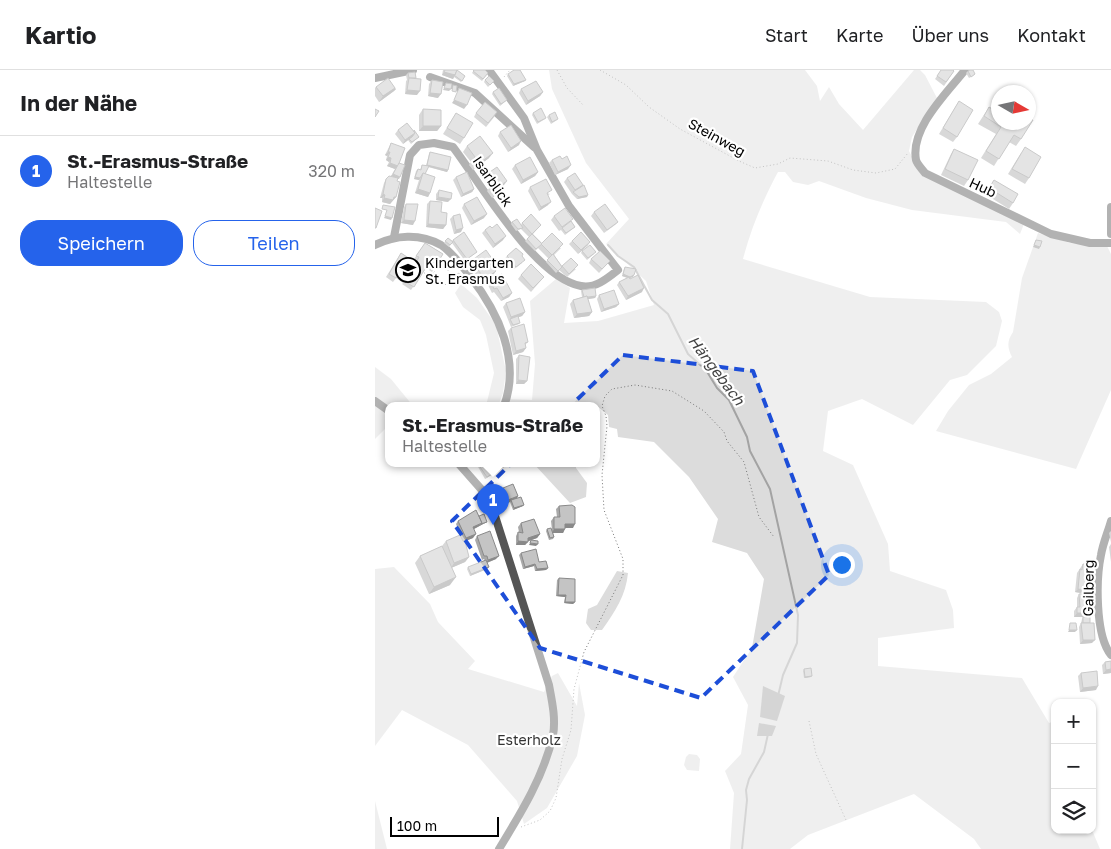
<!DOCTYPE html>
<html lang="de">
<meta charset="utf-8">
<style>
:root{--surface:#fff;--page:#f2f2f2;--text:#202124;--muted:#757577;--line:#e0e0e0;--accent:#2563eb}
body{margin:0;font-family:"Golos Text",sans-serif;background:var(--page);color:var(--text)}
.controls{position:absolute;right:15px;bottom:15px;display:grid;overflow:hidden;border-radius:10px;box-shadow:0 1px 4px #0004}
.controls button{width:45px;height:45px;display:grid;place-items:center;padding:0;border:0;border-bottom:1px solid var(--line);background:var(--surface);color:var(--text);font:25px sans-serif}
.compass{position:absolute;left:616px;top:15px;width:45px;height:45px;border-radius:50%;background:var(--surface);box-shadow:0 1px 4px #0004;rotate:99deg}
.scale{position:absolute;left:15px;bottom:12px;width:109px;box-sizing:border-box;padding-left:5px;border:2px solid #000;border-top:0;font-size:14px;line-height:18px;white-space:nowrap;color:#000;-webkit-text-stroke:4px #fff;paint-order:stroke}
.you{position:absolute;left:466px;top:494px;width:18px;height:18px;margin:-12px;border:4px solid #fff;border-radius:50%;background:#1a73e8;box-shadow:0 0 0 8px #1a73e833}
.badge{display:grid;place-items:center;width:32px;height:32px;border-radius:50%;background:var(--accent);color:#fff;font-size:16px;font-weight:700}
.pin{position:absolute;translate:-50% -41px;filter:drop-shadow(0 1px 2px #0008)}
.pin::after{content:'';position:absolute;top:26px;width:18px;height:15px;background:inherit;clip-path:polygon(0 0,100% 0,50% 100%)}
.popup{position:absolute;left:10px;top:332px;width:215px;height:65px;box-sizing:border-box;display:grid;place-content:center;border-radius:10px;background:var(--surface);filter:drop-shadow(0 1px 4px #0005);font-size:16px;white-space:nowrap;color:var(--muted)}
.popup b{font-size:19px;color:var(--text)}
.popup::after{content:'';position:absolute;left:50%;top:100%;margin-left:-10px;border:10px solid transparent;border-top-color:var(--surface)}
.list{margin:0;padding:0;list-style:none}
h2{display:flex;justify-content:space-between;align-items:center;height:65px;margin:0;padding:0 20px;font-size:21px}
h2 small{font-size:16px;font-weight:400;color:var(--muted)}
.list li{display:grid;grid-template-columns:32px 1fr auto;gap:15px;align-items:center;box-sizing:border-box;height:70px;padding:0 20px;border-top:1px solid var(--line)}
.list b{display:block;font-size:19px;white-space:nowrap}
.list p{margin:0;font-size:16px;white-space:nowrap;color:var(--muted)}
.list em{font-size:16px;font-style:normal;color:var(--muted)}
.actions{display:flex;gap:10px;padding:15px 20px}
.actions a{flex:1;padding:11px 0;border:1px solid var(--accent);border-radius:20px;text-align:center;font-size:18px;color:var(--accent)}
.actions .main{background:var(--accent);color:#fff}
.icon{flex:none;width:28px;height:28px;fill:none;stroke:currentColor;stroke-width:2;stroke-linecap:round;stroke-linejoin:round}
.map{position:relative;flex:none;width:736px;height:779px;overflow:hidden}
header{display:flex;align-items:center;gap:30px;box-sizing:border-box;height:70px;padding:0 25px;background:var(--surface);border-bottom:1px solid var(--line)}
header strong{font-size:24px}
nav{display:flex;gap:28px;margin-inline-start:auto;font-size:18px}
main{display:flex}
aside{flex:1;background:var(--surface)}
.map>svg:first-child{display:block}
</style>
<header>
<strong>Kartio</strong>
<nav><a>Start</a><a>Karte</a><a>Über uns</a><a>Kontakt</a></nav>
</header>
<main>
<aside>
<h2>In der Nähe<small></small></h2>
<ul class="list">
<li><span class="badge">1</span><div><b>St.-Erasmus-Straße</b><p>Haltestelle</p></div><em>320 m</em></li>
</ul>
<div class="actions"><a class="main">Speichern</a><a>Teilen</a></div>
</aside>
<div class="map">
<svg width="736" height="779" viewBox="0 0 736 779">
<rect width="100%" height="100%" fill="#fff"/>
<g fill="#dcdcdc">
<path d="M 174,0 L 430,0 L 442,16 L 445,31 L 454,17 L 464,34 L 488,60 L 539,0 L 545,0 L 550,5 L 562,28 L 537,67 L 534,81 L 546,104 L 649,154 L 645,164 L 631,152 L 537,140 L 491,128 L 444,111 L 433,115 L 418,112 L 410,102 L 403,102 C 388,130 376,158 368,189 L 495,227 L 611,232 L 624,242 L 627,251 L 621,276 L 592,305 L 575,310 L 538,355 L 487,329 L 453,341 L 448,381 L 478,395 L 513,474 L 515,501 L 571,520 L 578,540 L 579,558 L 503,568 L 503,596 L 647,608 L 674,653 L 680,651 L 680,760 L 717,760 L 725,779 L 606,779 L 599,769 L 539,724 L 433,765 L 415,779 L 355,779 L 359,723 L 350,701 L 366,684 L 373,635 L 358,607 L 377,578 L 389,509 L 372,483 L 337,472 L 343,449 L 314,407 L 279,372 L 243,367 L 242,359 L 234,357 L 233,345 L 222,336 L 128,336 L 129,329 L 157,330 L 160,294 L 155,231 L 181,209 L 195,218 L 189,253 L 223,251 L 279,235 L 271,211 L 231,174 L 254,149 L 211,93 L 177,19 Z"/>
<path d="M 663,163 L 695,173 L 732,176 L 736,184 L 736,320 L 701,399 L 561,361 L 573,341 L 594,315 L 616,304 L 637,287 C 632,277 632,271 638,262 L 647,208 Z"/>
<polygon points="86,214 102,228 121,255 131,301 128,323 123,336 111,336 119,303 111,265 105,250 88,237 80,223"/>
<polygon points="0,297 16,309 38,336 14,337 0,326"/>
<polygon points="0,330 14,341 14,355 0,369"/>
<polygon points="159,394 201,394 201,398 212,413 211,427 195,433"/>
<polygon points="19,497 55,534 63,552 100,591 93,599 169,622 177,606 183,603 202,636 204,613 210,645 202,686 172,738 149,754 142,731 93,675 27,640 0,676 0,499"/>
<path d="M 242,501 L 253,503 C 251,525 240,542 227,560 L 216,560 L 211,553 L 213,539 L 222,535 Z"/>
<polygon points="314,684 322,685 325,689 324,701 312,700 309,695 311,687"/>
<polygon points="0,731 12,779 0,779"/>
</g>
<g fill="#a3a3a3">
<polygon points="388,616 410,626 402,651 385,647"/>
<polygon points="384,653 401,656 397,666 382,666"/>
</g>
<g fill="none" stroke-linecap="round" stroke-linejoin="round">
<g stroke="#a3a3a3" stroke-width="2">
<polyline points="233,175 243,186 259,197 277,230 293,244 313,284 331,300 342,318 354,330 372,367 375,381 395,419 423,545 422,573 408,605 403,626"/>
<polyline points="367,779 372,730 371,720 374,709 389,682 393,664"/>
</g>
<g stroke="#777" stroke-width="1" stroke-dasharray="1 2.5" stroke-linecap="butt">
<polyline points="182,0 192,18 209,36"/>
<polyline points="225,0 251,15 274,37 305,59 364,91 380,98 403,94 415,88 453,91 478,100 501,103 520,99 533,83"/>
<polyline points="129,7 135,0"/>
<polyline points="49,203 57,204 68,193 78,198"/>
<polyline points="57,204 64,213 77,216 79,213 70,194"/>
<polyline points="434,651 441,684 471,750"/>
<polyline points="146,757 165,750 175,741 181,728 187,689 196,660 199,619 209,582 248,505 248,489 229,440 227,405 232,356 231,346 227,336 230,326 237,319 260,315 297,321 329,341 349,362 352,371 369,392 384,447 399,467"/>
</g>
<g stroke="#555" stroke-width="8">
<path d="M 590,0 C 572,23 535,58 541,90 C 542,94 547,99 550,103 L 676,164 L 715,173 L 736,173"/>
<polyline points="55,7 100,23 159,77"/>
<polyline points="0,8 38,0"/>
<polyline points="736,137 736,164"/>
<path d="M 19,167 L 35,85 L 44,75 L 59,73 L 78,77 C 106,114 160,208 206,216 C 220,219 233,208 243,200 L 194,136 L 162,80 L 149,48 L 114,0"/>
<path d="M 0,175 C 20,165 45,163 66,175 C 77,182 86,195 95,206 C 123,242 146,290 129,336"/>
<polyline points="0,331 14,341"/>
<path d="M 84,394 L 106,419 L 120,446 L 174,615 C 177,631 181,649 178,665 C 169,706 146,743 124,779"/>
<path d="M 736,451 C 733,462 728,473 726,485 C 721,509 720,565 736,585"/>
</g>
</g>
<g fill="#a9a9a9">
<polygon points="68,0 82,0 90,6 86,12 79,7 78,9 67,5"/>
<polygon points="99,0 113,3 107,11 97,3"/>
<polygon points="566,0 579,1 569,16 560,9"/>
<polygon points="593,1 600,4 598,6 594,8 591,3"/>
<polygon points="33,3 42,25 30,24 31,11 32,10 31,5"/>
<polygon points="133,4 150,11 138,16 132,6"/>
<polygon points="57,10 63,28 53,26 54,14"/>
<polygon points="110,10 118,12 113,17 109,12"/>
<polygon points="1,17 21,19 19,21 4,32 0,26 0,18"/>
<polygon points="146,19 168,22 165,26 151,35 144,23"/>
<polygon points="118,22 132,30 125,36 117,24"/>
<polygon points="584,31 582,67 578,72 564,64"/>
<polygon points="622,34 624,52 646,69 641,76 634,72 619,96 606,88 621,64 603,54 614,37 617,39"/>
<polygon points="48,39 66,56 62,61 44,61 44,45"/>
<polygon points="81,43 89,68 85,74 68,64"/>
<polygon points="101,43 120,46 111,57 99,47"/>
<polygon points="158,43 170,49 162,54 157,45"/>
<polygon points="174,45 182,50 176,54 172,47"/>
<polygon points="23,60 39,61 44,67 36,74 33,70 28,74 20,64"/>
<polygon points="125,62 144,75 133,82 123,66"/>
<polygon points="16,73 24,93 24,109 16,106 20,99 12,96 14,92 11,90 12,86 10,85"/>
<polygon points="92,76 114,88 98,100 94,95 96,92 88,82"/>
<polygon points="579,79 593,110 589,116 566,105 576,84"/>
<polygon points="55,82 73,100 72,102 53,97 50,104 55,123 53,127 40,123 44,110 39,109 41,101 43,99 45,100 47,95 51,96 54,84"/>
<polygon points="646,83 654,108 650,114 633,104"/>
<polygon points="177,90 193,99 180,105 174,93"/>
<polygon points="140,95 163,102 160,106 146,114 137,99"/>
<polygon points="112,104 129,115 124,118 122,124 117,128 112,121 115,117 109,108"/>
<polygon points="81,107 99,119 97,122 86,127 78,110"/>
<polygon points="192,108 207,117 212,127 202,129 197,124 189,112"/>
<polygon points="11,109 21,127 15,134 7,132 7,128 5,128 9,113"/>
<polygon points="619,110 638,133 634,139 610,124"/>
<polygon points="155,117 175,124 173,125 173,135 164,141 153,121"/>
<polygon points="64,120 73,132 61,130 61,124"/>
<polygon points="55,131 66,142 71,155 68,159 51,157 52,134"/>
<polygon points="31,134 38,155 26,153 29,137"/>
<polygon points="89,134 109,148 96,155 87,138"/>
<polygon points="219,142 243,152 240,155 229,163 216,146"/>
<polygon points="78,146 86,162 79,164 75,149"/>
<polygon points="179,146 196,151 200,157 190,165 186,160 184,161 176,150"/>
<polygon points="137,152 146,155 147,153 166,155 158,164 167,173 186,178 179,185 187,196 201,199 192,207 184,200 181,203 171,192 174,189 163,178 160,181 150,171 154,167 146,159 141,161 136,154"/>
<polygon points="117,158 128,170 118,178 107,163 110,160"/>
<polygon points="73,168 77,171 78,170 102,182 90,191 77,173 74,177 69,173"/>
<polygon points="197,171 213,175 203,184 194,174"/>
<polygon points="50,173 68,184 57,202 51,198 36,220 27,214 28,213 21,208 18,212 11,207 26,183 40,192 41,191 39,189"/>
<polygon points="207,181 219,184 212,190 206,183"/>
<polygon points="132,186 147,186 147,193 138,200 129,190"/>
<polygon points="216,189 235,191 224,203 214,193"/>
<polygon points="96,191 115,194 121,201 118,205 107,213 94,195"/>
<polygon points="250,197 258,207 255,208 267,222 251,230 242,215 244,212 252,208 247,206 249,199"/>
<polygon points="146,205 169,207 156,222 143,209"/>
<polygon points="115,210 137,223 134,227 126,231 119,222 117,223 112,213"/>
<polygon points="207,220 221,226 220,228 213,229 217,242 214,246 199,248 195,234 198,230 207,227 206,221"/>
<polygon points="224,225 244,234 241,237 226,242 222,229"/>
<polygon points="131,233 150,242 147,246 143,247 144,254 136,257 128,237"/>
<polygon points="136,258 153,272 150,275 151,278 148,282 138,285 133,261"/>
<polygon points="144,285 152,311 149,314 141,314 141,289"/>
<polygon points="103,394 130,394 129,397 110,409 102,395"/>
<polygon points="128,418 143,426 142,428 148,436 138,440 135,432 130,434 125,422"/>
<polygon points="184,436 198,458 190,458 188,463 178,463 179,467 178,469 174,470 171,461 172,459 177,460 176,451 179,447 182,447 181,439"/>
<polygon points="104,446 112,452 110,453 99,459 98,468 90,471 94,487 90,492 76,498 75,515 54,524 40,493 45,486 67,476 71,471 88,471 81,454 83,451"/>
<polygon points="146,453 165,464 162,468 153,471 150,475 141,475 141,466 143,462 144,462 143,457"/>
<polygon points="736,461 736,472 734,463"/>
<polygon points="102,466 121,489 112,493 112,499 95,506 92,499 93,497 110,491 109,489 107,490 100,470"/>
<polygon points="736,474 736,492 734,477"/>
<polygon points="146,483 164,492 173,498 171,500 160,501 159,496 148,499 144,485"/>
<polygon points="708,494 715,523 715,542 712,542 709,547 699,547 699,541 702,537 702,528 704,524 710,524 700,522 702,503"/>
<polygon points="184,508 200,532 198,534 189,533 190,527 181,526 182,510"/>
<polygon points="708,547 715,553 717,573 705,574 704,557 706,553 707,549"/>
<polygon points="736,591 736,606 736,603 728,604 727,595 730,592"/>
<polygon points="429,599 436,607 429,608 428,601"/>
<polygon points="706,603 721,620 705,622 703,606"/>
</g>
<g fill="#898989">
<polygon points="69,2 80,5 78,9 67,5"/>
<polygon points="151,10 150,11 138,16 139,14"/>
<polygon points="20,18 21,19 19,21 4,32 8,26"/>
<polygon points="69,18 76,19 74,21 68,20"/>
<polygon points="32,20 45,21 42,25 30,24"/>
<polygon points="168,22 165,26 151,35 153,31"/>
<polygon points="55,23 66,24 63,28 53,26"/>
<polygon points="79,30 92,35 89,39 77,33"/>
<polygon points="48,56 66,56 62,61 44,61"/>
<polygon points="40,63 37,67 28,74 30,70"/>
<polygon points="146,71 144,75 133,82 136,78"/>
<polygon points="13,82 15,82 12,86 10,85"/>
<polygon points="118,83 114,88 98,100 102,95"/>
<polygon points="13,87 16,88 14,92 11,90"/>
<polygon points="15,93 23,96 20,99 12,96"/>
<polygon points="52,95 73,100 72,102 51,96"/>
<polygon points="196,95 193,99 180,105 183,102"/>
<polygon points="163,102 160,106 146,114 148,110"/>
<polygon points="18,104 25,107 24,109 16,106"/>
<polygon points="40,107 45,108 44,110 39,109"/>
<polygon points="132,111 129,115 120,121 123,117"/>
<polygon points="43,119 55,123 53,127 40,123"/>
<polygon points="99,119 97,122 86,127 88,124"/>
<polygon points="125,120 122,124 117,128 120,124"/>
<polygon points="8,124 10,125 7,128 5,128"/>
<polygon points="213,125 212,127 202,129 204,127"/>
<polygon points="19,127 21,127 15,134 7,132 9,128"/>
<polygon points="63,127 76,129 73,132 61,130"/>
<polygon points="176,132 173,135 164,141 166,137"/>
<polygon points="112,144 109,148 96,155 99,151"/>
<polygon points="10,146 17,148 16,150 9,148"/>
<polygon points="29,150 40,151 38,155 26,153"/>
<polygon points="53,154 71,155 68,159 51,157"/>
<polygon points="88,158 86,162 79,164 81,160"/>
<polygon points="131,166 128,170 118,178 120,174"/>
<polygon points="215,172 213,175 203,184 206,180"/>
<polygon points="659,175 665,177 664,179 658,177"/>
<polygon points="121,201 118,205 107,213 110,209"/>
<polygon points="248,204 259,205 258,207 254,208 247,206"/>
<polygon points="269,218 267,222 251,230 253,226"/>
<polygon points="137,223 134,227 126,231 128,228"/>
<polygon points="221,226 220,228 207,230 209,228"/>
<polygon points="244,234 241,237 226,242 229,239"/>
<polygon points="150,242 147,246 136,250 135,249 134,251 136,247"/>
<polygon points="217,242 214,246 199,248 202,244"/>
<polygon points="151,278 148,282 138,285 141,281"/>
<polygon points="143,310 152,311 149,314 141,314"/>
<polygon points="131,395 129,397 110,409 112,407"/>
<polygon points="143,426 141,430 136,430 135,432 130,434 133,430"/>
<polygon points="149,435 148,436 138,440 139,438"/>
<polygon points="112,452 110,453 95,461 98,457"/>
<polygon points="190,454 200,454 198,458 187,458"/>
<polygon points="179,459 190,459 188,463 177,463"/>
<polygon points="101,464 98,468 88,472 91,468"/>
<polygon points="165,464 162,468 151,472 153,472 150,475 141,475 143,471"/>
<polygon points="155,473 163,474 161,476 154,475"/>
<polygon points="124,486 121,489 111,493 113,490"/>
<polygon points="94,487 90,492 76,498 79,493"/>
<polygon points="160,494 159,496 148,499 150,497"/>
<polygon points="114,497 112,499 95,506 96,504"/>
<polygon points="173,498 171,500 160,501 162,499"/>
<polygon points="81,507 75,515 54,524 59,517"/>
<polygon points="703,519 717,521 714,524 700,522"/>
<polygon points="183,525 191,525 190,527 181,526"/>
<polygon points="190,532 200,532 198,534 189,533"/>
<polygon points="718,538 715,542 709,542 712,539"/>
<polygon points="702,543 712,543 709,547 699,547"/>
<polygon points="694,560 702,560 700,562 693,562"/>
<polygon points="708,570 720,570 717,573 705,574"/>
<polygon points="736,599 736,603 728,604 731,600"/>
<polygon points="437,606 436,607 429,608 430,607"/>
<polygon points="723,616 721,620 705,622 708,618"/>
</g>
<g fill="#c4c4c4" stroke="#898989">
<polygon points="70,0 82,0 80,5 69,2"/>
<polygon points="82,0 90,6 87,11 79,5 80,5"/>
<polygon points="99,0 110,0 113,3 108,9 98,1"/>
<polygon points="139,0 145,0 151,10 139,14 133,4"/>
<polygon points="566,0 578,0 579,1 571,12 562,6"/>
<polygon points="595,0 598,0 600,4 596,7 593,1"/>
<polygon points="40,2 41,8 34,8 33,3"/>
<polygon points="114,6 119,11 115,15 110,10"/>
<polygon points="13,8 20,18 8,26 1,17"/>
<polygon points="34,8 46,9 45,21 32,20"/>
<polygon points="57,10 68,12 66,24 55,23"/>
<polygon points="161,11 168,22 153,31 146,19"/>
<polygon points="71,13 77,14 76,19 69,18"/>
<polygon points="78,15 82,16 81,22 77,21"/>
<polygon points="84,18 97,23 92,35 79,30"/>
<polygon points="124,18 132,30 126,34 118,22"/>
<polygon points="584,31 598,40 582,67 568,58"/>
<polygon points="110,32 122,42 113,53 101,43"/>
<polygon points="622,34 624,34 624,43 619,40 618,38"/>
<polygon points="614,37 624,43 624,52 654,52 654,47 658,50 646,69 639,65 624,89 611,81 626,57 609,46"/>
<polygon points="166,38 171,48 163,52 158,43"/>
<polygon points="0,39 4,41 0,47"/>
<polygon points="48,39 66,40 66,56 48,56"/>
<polygon points="180,42 183,49 177,52 174,45"/>
<polygon points="81,43 98,53 89,68 72,58"/>
<polygon points="32,53 40,63 30,70 23,60"/>
<polygon points="136,55 146,71 136,78 125,62"/>
<polygon points="39,60 44,67 37,72 34,69 37,67 40,63 39,61"/>
<polygon points="105,66 118,83 102,95 98,89 100,87 92,76"/>
<polygon points="16,73 30,78 23,96 15,93 16,88 13,87 15,82 13,82"/>
<polygon points="650,77 666,87 654,108 637,99"/>
<polygon points="579,79 603,90 593,110 570,99"/>
<polygon points="55,82 76,87 73,100 52,95"/>
<polygon points="185,86 187,89 192,86 196,95 183,102 177,90"/>
<polygon points="155,87 163,102 148,110 140,95"/>
<polygon points="24,93 30,95 25,107 18,104"/>
<polygon points="47,95 54,96 50,104 48,103 45,108 40,107 43,99 46,100"/>
<polygon points="122,97 132,111 123,117 125,120 120,124 115,117 118,114 112,104"/>
<polygon points="92,102 99,119 88,124 81,107"/>
<polygon points="48,103 60,107 55,123 43,119"/>
<polygon points="200,103 208,115 200,120 192,108"/>
<polygon points="14,106 23,108 22,111 25,112 21,127 19,127 18,130 9,128 10,125 8,124 11,109"/>
<polygon points="171,109 177,120 172,123 176,132 166,137 155,117"/>
<polygon points="619,110 643,124 638,133 614,118"/>
<polygon points="209,115 213,125 204,127 198,122"/>
<polygon points="64,120 77,123 76,129 63,127"/>
<polygon points="102,127 112,144 99,151 89,134"/>
<polygon points="55,131 67,132 66,142 72,143 71,155 53,154"/>
<polygon points="31,134 43,134 40,151 29,150"/>
<polygon points="230,134 243,152 232,160 219,142"/>
<polygon points="8,135 20,137 17,148 10,146 12,140 7,139"/>
<polygon points="0,138 7,141 1,158 0,158"/>
<polygon points="190,138 198,149 187,157 179,146"/>
<polygon points="85,144 88,158 81,160 78,146"/>
<polygon points="156,144 166,155 157,164 147,153"/>
<polygon points="142,149 148,158 143,159 137,152"/>
<polygon points="196,151 200,157 191,163 187,158"/>
<polygon points="122,154 131,166 120,174 110,160 115,156 117,158"/>
<polygon points="89,162 102,182 92,189 78,170"/>
<polygon points="206,162 215,172 206,180 197,171"/>
<polygon points="177,163 188,174 177,185 166,174"/>
<polygon points="157,164 167,174 161,179 152,169"/>
<polygon points="73,168 78,172 75,175 70,171"/>
<polygon points="661,170 667,171 665,177 659,175"/>
<polygon points="50,173 68,184 59,198 53,194 39,217 29,211 30,209 24,204 21,208 14,204 26,183 41,193 44,187 41,186"/>
<polygon points="215,175 221,182 213,188 207,181"/>
<polygon points="141,178 148,184 147,186 150,190 141,197 132,186"/>
<polygon points="111,180 118,190 115,193 121,201 110,209 96,191"/>
<polygon points="225,181 235,191 227,199 216,189"/>
<polygon points="178,184 187,197 183,201 172,190"/>
<polygon points="196,188 203,195 194,204 187,196"/>
<polygon points="156,194 169,207 158,218 146,205"/>
<polygon points="250,197 261,199 259,205 255,207 248,204"/>
<polygon points="83,203 86,205 83,209 80,207"/>
<polygon points="127,204 137,223 128,228 122,218 119,219 115,210"/>
<polygon points="263,205 269,218 253,226 244,212 254,207 255,209"/>
<polygon points="220,218 221,226 213,227 212,226 209,227 207,220"/>
<polygon points="239,220 244,234 229,239 224,225"/>
<polygon points="212,226 217,242 202,244 198,230"/>
<polygon points="145,228 150,242 136,247 131,233"/>
<polygon points="143,246 145,253 138,255 135,249"/>
<polygon points="149,254 153,272 150,273 151,278 141,281 136,258"/>
<polygon points="144,285 155,287 152,311 143,310"/>
<polygon points="103,394 130,394 131,395 112,407"/>
<polygon points="138,414 143,426 133,430 128,418"/>
<polygon points="146,427 149,435 139,438 136,430"/>
<polygon points="197,435 200,437 200,454 190,454 190,459 179,459 179,447 185,447 184,436"/>
<polygon points="101,440 107,453 98,457 101,464 91,468 83,451"/>
<polygon points="109,444 112,452 106,454 107,453 104,446"/>
<polygon points="159,449 165,464 153,468 153,472 143,471 143,462 148,463 146,453"/>
<polygon points="176,458 179,467 175,468 172,459"/>
<polygon points="115,461 124,486 113,490 112,486 109,486 102,466"/>
<polygon points="85,465 88,471 90,471 94,487 79,493 71,471"/>
<polygon points="156,470 163,471 163,474 155,473"/>
<polygon points="67,476 81,507 59,517 45,486"/>
<polygon points="161,479 164,492 171,491 173,498 162,499 160,494 150,497 146,483"/>
<polygon points="111,490 114,497 96,504 93,497"/>
<polygon points="708,494 720,495 717,521 703,519 705,499 707,500"/>
<polygon points="184,508 200,509 200,532 190,532 191,525 183,525"/>
<polygon points="717,523 718,538 712,539 712,543 702,543 702,537 705,537 704,524"/>
<rect x="708" y="547" width="7" height="6"/>
<polygon points="695,553 701,553 702,560 694,560"/>
<polygon points="706,553 719,553 720,570 708,570"/>
<polygon points="736,591 736,599 731,600 730,592"/>
<polygon points="436,598 437,606 430,607 429,599"/>
<polygon points="722,601 723,616 708,618 706,603"/>
</g>
<path d="M0 0H736V779H0ZM 248,285 L 378,301 L 454,505 L 326,628 L 165,578 L 77,451 Z" fill="#fff" fill-opacity=".55" fill-rule="evenodd"/>
<path fill="none" stroke="#1d4ed8" stroke-width="4" stroke-dasharray="10 6" stroke-linejoin="round" d="M 248,285 L 378,301 L 454,505 L 326,628 L 165,578 L 77,451 Z"/>
<defs>
<symbol id="school-ring" viewBox="-11 -11 22 22"><circle r="9.5" fill="#fff" stroke="#000" stroke-width="1.5"/><path d="M0-5L7-2L0 1L-7-2ZM-4 1L0 2.5L4 1V4Q0 6-4 4Z" fill="#000"/></symbol>
</defs>
<g fill-rule="evenodd">
<use href="#school-ring" x="19" y="186" width="28" height="28"/>
</g>
<g text-anchor="middle" dominant-baseline="central" stroke-width="4.5" stroke-linejoin="round" paint-order="stroke">
<g font-size="14" fill="#000" stroke="#fff">
<text transform="translate(342 67) rotate(29)">Steinweg</text>
<text transform="translate(118 111) rotate(55)">Isarblick</text>
<text transform="translate(608 117) rotate(25)">Hub</text>
<text transform="translate(713 518) rotate(-89)">Gailberg</text>
</g>
<g font-size="14" fill="#000" stroke="#fff" text-anchor="start">
<text x="50" y="192">Kindergarten<tspan x="50" dy="16">St. Erasmus</tspan></text>
</g>
<g font-size="14" fill="#333" stroke="#fff">
<text x="154" y="669">Esterholz</text>
</g>
<g font-size="15" font-style="italic" fill="#444" stroke="#fff">
<text transform="translate(342 300) rotate(53)">Hängebach</text>
</g>
</g>
</svg>
<div class="controls">
<button>+</button>
<button>−</button>
<button><svg class="icon" aria-label="layers" viewBox="0 0 24 24"><path d="M12 4l9 5-9 5-9-5zM3 14l9 5 9-5"/></svg></button>
</div>
<svg class="compass" viewBox="-18 -18 36 36"><path d="M0-13l5 13h-10z" fill="#e53935"/><path d="M0 13l5-13h-10z" fill="#757577"/></svg>
<div class="scale">100 m</div>
<div class="you"></div>
<div class="pin badge" style="left:118px;top:455px">1</div>
<div class="popup"><b>St.-Erasmus-Straße</b>Haltestelle</div>
</div>
</main>
